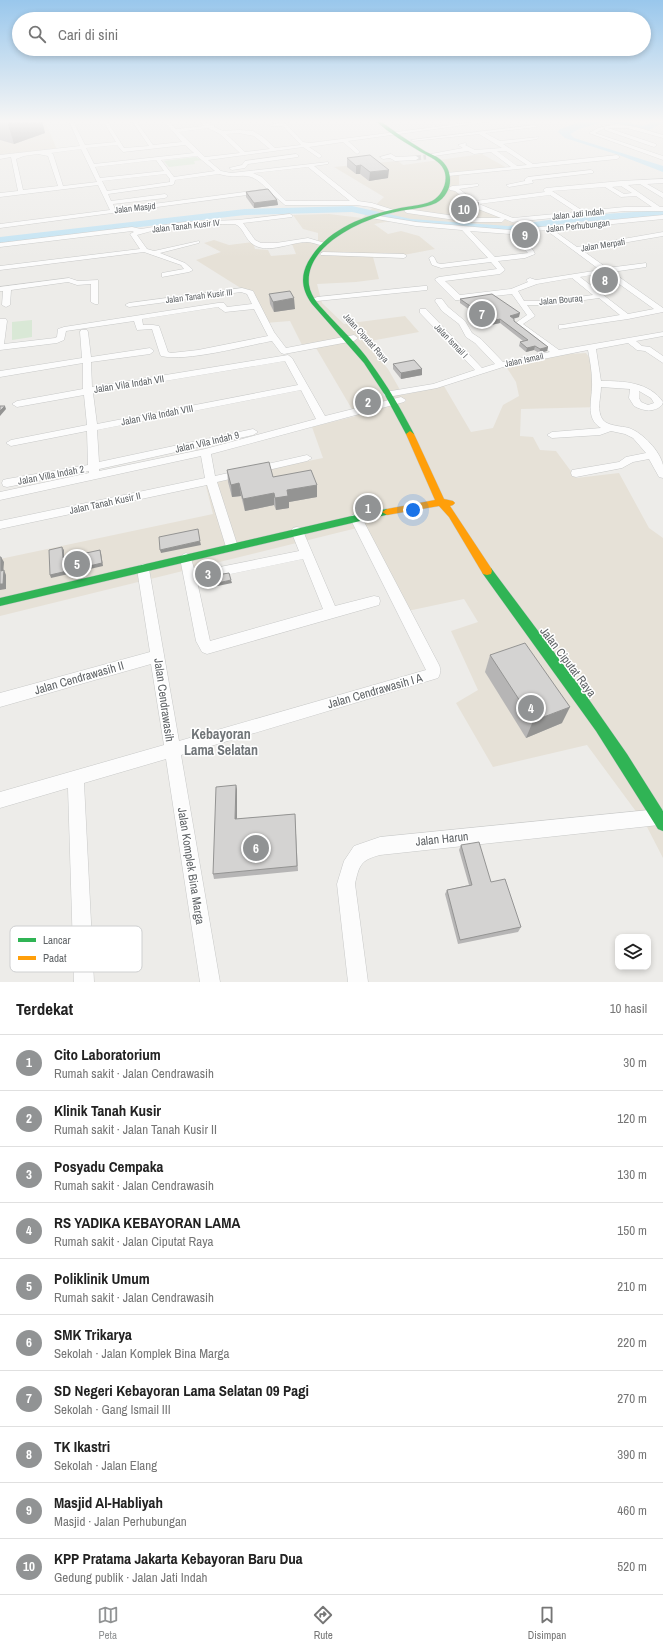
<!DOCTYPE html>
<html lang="id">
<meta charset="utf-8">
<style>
:root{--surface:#fff;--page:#f2f2f2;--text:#222;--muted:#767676;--line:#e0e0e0;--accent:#919394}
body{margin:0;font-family:"Archivo Narrow",sans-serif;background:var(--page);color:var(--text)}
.controls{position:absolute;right:12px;bottom:12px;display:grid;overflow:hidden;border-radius:8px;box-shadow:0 2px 6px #0003}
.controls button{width:36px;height:36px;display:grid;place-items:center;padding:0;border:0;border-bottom:1px solid var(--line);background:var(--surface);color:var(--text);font:20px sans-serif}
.you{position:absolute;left:413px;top:510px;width:14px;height:14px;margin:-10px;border:3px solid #fff;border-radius:50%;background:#1a73e8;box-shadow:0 0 0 6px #1a73e833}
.badge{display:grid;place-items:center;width:26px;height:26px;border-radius:50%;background:var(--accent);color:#fff;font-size:13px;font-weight:700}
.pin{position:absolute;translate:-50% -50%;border:2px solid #fff;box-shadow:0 1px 4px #0006}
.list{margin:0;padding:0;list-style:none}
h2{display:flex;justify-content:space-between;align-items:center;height:52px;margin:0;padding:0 16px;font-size:17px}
h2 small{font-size:13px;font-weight:400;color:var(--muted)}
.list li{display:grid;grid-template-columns:26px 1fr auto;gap:12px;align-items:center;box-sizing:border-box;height:56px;padding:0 16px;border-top:1px solid var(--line)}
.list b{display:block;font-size:15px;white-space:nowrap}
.list p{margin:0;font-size:13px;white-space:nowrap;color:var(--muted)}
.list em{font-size:13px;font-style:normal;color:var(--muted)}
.icon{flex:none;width:22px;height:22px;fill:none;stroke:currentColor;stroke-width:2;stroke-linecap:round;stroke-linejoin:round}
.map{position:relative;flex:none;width:663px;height:982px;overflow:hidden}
.search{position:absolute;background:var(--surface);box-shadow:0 2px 6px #0003;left:12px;right:12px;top:12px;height:44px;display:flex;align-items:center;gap:10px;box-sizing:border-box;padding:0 14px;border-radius:22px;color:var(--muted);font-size:15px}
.sheet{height:612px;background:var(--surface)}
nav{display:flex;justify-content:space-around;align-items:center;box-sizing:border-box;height:56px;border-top:1px solid var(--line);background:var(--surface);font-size:11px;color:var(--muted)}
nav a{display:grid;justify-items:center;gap:2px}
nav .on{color:var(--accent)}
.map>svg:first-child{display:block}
</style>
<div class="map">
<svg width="663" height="982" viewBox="0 0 663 982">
<rect width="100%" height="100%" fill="#edece9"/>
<g fill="#e6e1d7">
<polygon points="0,121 45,121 58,152 0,158"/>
<polygon points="482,154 509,169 459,175 459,193 487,212 518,225 502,232 391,221 374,224 388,234 401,231 419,236 435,249 388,258 373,257 379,279 356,282 317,284 322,303 344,324 405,316 419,332 365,342 388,369 403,395 444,386 471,432 493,428 503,405 519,396 516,382 507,368 553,355 586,353 591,360 600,407 521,409 520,436 533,437 540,450 556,451 576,478 619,473 649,528 663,538 663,858 646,825 587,745 493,767 456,703 478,690 451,631 478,622 464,599 403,612 361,527 0,616 0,559 213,514 205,482 323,458 312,427 356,416 316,348 304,349 290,321 265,323 252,291 239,287 196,260 221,252 204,243 214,240 229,245 253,242 255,249 268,250 271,256 296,254 292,244 318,241 318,233 303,229 293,215 329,214 362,218 384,197 334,167 398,161 403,165"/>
</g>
<g fill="#d9e8d6">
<polygon points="196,157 202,160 194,161 195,164 169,167 164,161"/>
<polygon points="32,320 32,337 12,340 12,322"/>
</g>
<polygon fill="#c2e3f3" points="583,121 620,121 643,126 654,121 663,121 663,123 649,130 603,122 579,129 570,134 574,138 663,166 663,172 619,155 565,138 558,132 560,129"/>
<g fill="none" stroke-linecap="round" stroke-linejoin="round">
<polygon fill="#c2e3f3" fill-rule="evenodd" points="352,206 411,219 508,226 575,216 663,210 663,216 575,222 508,232 411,225 352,212 245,215 0,243 0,237 245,209"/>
<polyline stroke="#cacac8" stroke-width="5" stroke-dasharray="5 2.5" stroke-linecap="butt" points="416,158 426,157"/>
<defs>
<g id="street">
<path d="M 69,121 L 73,121 L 85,145 L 116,142 L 103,121 L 107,121 L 124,148 L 149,146 L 132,121 L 136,121 L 153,145 L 182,142 L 164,121 L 168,121 L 176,129 L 204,126 L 200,121 L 204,121 L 210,125 L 214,125 L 214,127 L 223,131 L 239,130 L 253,131 L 263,137 L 275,148 L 301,145 L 283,126 L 271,126 L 269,125 L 280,123 L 279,121 L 283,121 L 303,142 L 310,143 L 482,121 L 493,121 L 348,141 L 359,151 L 360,152 L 357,154 L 343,142 L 309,147 L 321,155 L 322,156 L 319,158 L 303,147 L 208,160 L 221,171 L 231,173 L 328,162 L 328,164 L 314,166 L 358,201 L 372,203 L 394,210 L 395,211 L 392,213 L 371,207 L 356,205 L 285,205 L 270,192 L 0,228 L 0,224 L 110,210 L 98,185 L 0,197 L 0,193 L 18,191 L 11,157 L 0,159 L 0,155 L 80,146 ZM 208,128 L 220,134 L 240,153 L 205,157 L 179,132 ZM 239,133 L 254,136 L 270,149 L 245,152 L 226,134 ZM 117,145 L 123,152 L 185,145 L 194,153 L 94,164 L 86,148 ZM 81,149 L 97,182 L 63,186 L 53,154 L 51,153 ZM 38,154 L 48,156 L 58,186 L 23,190 L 16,159 L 24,156 ZM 197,156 L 215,171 L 174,177 L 161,160 ZM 156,160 L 164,171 L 100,178 L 95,167 ZM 308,167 L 350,201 L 286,201 L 262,177 L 253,173 ZM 166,174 L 170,179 L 170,182 L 107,191 L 102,181 ZM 219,174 C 241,181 247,167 267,189 L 115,209 L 113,204 L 165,198 L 168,196 L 165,194 L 111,201 L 108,194 L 172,185 L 174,184 L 175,180 Z"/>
<polygon points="617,124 636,127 663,135 663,138 627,128 608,128 656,144 656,146 654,147 605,130 605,128 595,133 663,156 663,160 589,133 598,128"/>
<path d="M 535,125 L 537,127 L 485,133 L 500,141 L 539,137 L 537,139 L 503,144 L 533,164 L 617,155 L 620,157 L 617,159 L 448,176 L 446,175 L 446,173 L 511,167 L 491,152 L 474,154 L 468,151 L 434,156 L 431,154 L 463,148 L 458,145 L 465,143 L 467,144 L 465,145 L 475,150 L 502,148 L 479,134 L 413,141 L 411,140 ZM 497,151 L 506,151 L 527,165 L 517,166 Z"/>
<polygon points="296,154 298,155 298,157 248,164 245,168 232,170 229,168 242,165 245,161"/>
<polygon points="391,154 396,157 416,156 419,158 416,160 395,161 390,158 383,159 380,157"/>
<polygon points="591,170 593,171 593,173 532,180 533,183 509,187 506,185 525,181 525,179 528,177"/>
<path d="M 663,179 L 663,183 L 647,184 L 663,193 L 663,198 L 640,184 L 628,185 L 660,207 L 663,207 L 663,211 L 625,211 L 512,222 L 505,219 L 502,222 L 469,222 L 407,213 L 404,211 L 407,209 L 469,218 L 501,218 L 478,209 L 455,191 L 450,190 L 449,188 L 452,186 L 478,184 L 478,186 L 459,189 L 475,201 L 545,192 L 543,190 L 546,188 L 621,181 ZM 621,186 L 632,193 L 624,194 L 612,187 ZM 605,187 L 621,197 L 636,196 L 652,207 L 625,207 L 583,211 L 552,191 ZM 550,195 L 576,212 L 513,218 L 479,204 Z"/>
<path d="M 290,214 L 293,216 L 292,217 L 243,223 L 255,240 L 261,243 L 276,243 L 308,238 L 325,243 L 325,245 C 319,246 313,242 307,242 C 291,242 269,254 254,245 C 245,240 244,228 235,224 C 202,224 169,225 137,235 L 147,249 L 154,251 L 199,241 L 199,243 L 160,253 L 185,263 L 193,270 L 189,272 L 162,277 L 162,273 L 184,269 L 181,265 L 144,252 L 0,270 L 0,266 L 140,249 L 130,234 L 134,232 L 132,231 L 0,247 L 0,243 L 132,227 L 141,229 L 184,222 L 238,220 Z"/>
<path d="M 373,215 L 416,222 L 510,230 L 663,215 L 663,219 L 553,230 L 577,247 L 663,232 L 663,236 L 582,250 L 607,268 L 646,263 L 646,267 L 612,272 L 663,308 L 663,312 L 628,319 L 559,329 L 559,325 L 562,325 L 620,315 L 599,298 L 548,305 L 527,305 L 535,316 L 523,324 L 559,350 L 663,332 L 663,336 L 636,341 L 642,346 L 650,347 L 663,356 L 663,363 L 645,351 L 637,350 L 628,343 L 596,349 L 601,381 C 624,381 649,382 663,402 L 662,405 C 654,413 643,411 634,406 L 629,398 L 630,389 L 601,387 C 601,397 596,411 603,420 C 608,426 621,426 629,428 C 643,433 660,451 663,465 C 663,469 663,474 663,478 L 659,477 L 649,459 L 633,462 L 622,468 L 576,477 L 572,476 L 571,473 L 572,470 L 619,462 L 626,457 L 646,453 L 633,438 L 625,434 L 611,431 L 600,435 L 552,438 L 547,435 L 552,432 L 601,428 C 584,418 593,398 592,382 C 592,371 590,361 588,350 L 503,367 L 437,388 L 388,397 L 385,396 L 383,394 L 385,392 L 433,384 L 475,370 L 420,313 L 420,309 L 426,309 L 482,368 L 495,364 L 475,343 L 466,337 L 459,324 L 442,311 L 435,301 L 436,299 L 442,299 L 448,307 L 465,321 L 472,333 L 481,339 L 503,362 L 550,352 L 514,324 L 527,315 L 512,294 L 458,300 L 455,300 L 436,281 L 435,279 L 439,277 L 497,269 L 491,262 L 441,268 L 432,265 L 429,258 L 432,256 L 434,257 L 437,263 L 441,264 L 488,258 L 462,230 L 416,226 L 371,218 L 370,217 ZM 546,230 L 600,270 L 536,280 L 530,278 L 526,280 L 528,282 L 511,289 L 460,295 L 445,281 L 500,274 L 505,270 L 498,261 L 525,258 L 535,254 L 533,250 L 515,235 L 512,237 L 528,253 L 495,257 L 470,231 L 510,234 ZM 604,273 L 654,309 L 628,314 L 580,277 ZM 572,278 L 593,295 L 548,301 L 524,301 L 518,291 L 537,284 ZM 639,391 L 651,398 L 654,403 L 648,405 L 641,402 L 639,398 Z"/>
<polygon points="323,252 404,254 407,256 404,258 321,255 320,254"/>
<polygon points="69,278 78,281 98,280 98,304 95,304 91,302 91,284 77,285 68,282 11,290 10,305 6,307 2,305 3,291 0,291 0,287"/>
<polygon points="424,286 427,286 427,290 317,301 313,299 317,297"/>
<path d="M 242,288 L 253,291 L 274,332 L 286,348 L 354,335 L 358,338 L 354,341 L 284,354 L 281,353 L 272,341 C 244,346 187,362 161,356 L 160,354 L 152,329 L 137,330 L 134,321 L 66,331 L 64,340 L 57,343 L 0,350 L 0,319 L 6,319 L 7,321 L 4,344 L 55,338 L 57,337 L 58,329 L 64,327 L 218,303 L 224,303 L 227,307 L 252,304 L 247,294 L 241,292 L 129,307 L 125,305 L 129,303 ZM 218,307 L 225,312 L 254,309 L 268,336 L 198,350 L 171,353 L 168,352 L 159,326 L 153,325 L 143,325 L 142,319 Z"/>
<path d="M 81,330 L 87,330 L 88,332 L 91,357 L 150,348 L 154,351 L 150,354 L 91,362 L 92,387 L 288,355 L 292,358 L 325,416 L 401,397 L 406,400 L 404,402 L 211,454 L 215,476 L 307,455 L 312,458 L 307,461 L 217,482 L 238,547 L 236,550 L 232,551 L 228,550 L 226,547 L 207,485 L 0,529 L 0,521 L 205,478 L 201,456 L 0,500 L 0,492 L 89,473 L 89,471 L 7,487 L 3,486 L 2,483 L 3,480 L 7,479 L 88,465 L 87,431 L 11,446 L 6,443 L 11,440 L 87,425 L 84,395 L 17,407 L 12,404 L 17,401 L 83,389 L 83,363 L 0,377 L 0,371 L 82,358 L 80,332 ZM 285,361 L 298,385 L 97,424 L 93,393 ZM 301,390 L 316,419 L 205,449 L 99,471 L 99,469 L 253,435 L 258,432 L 253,429 L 99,462 L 97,430 Z"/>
<path d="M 356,514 L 360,515 L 362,518 L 438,663 C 441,668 441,673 438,678 L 181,755 L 220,982 L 200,982 L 166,759 L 84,783 L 94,982 L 74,982 L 68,788 L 0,808 L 0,792 L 164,745 L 151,664 L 0,707 L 0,693 L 150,652 L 137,569 L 139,566 L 143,564 L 147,566 L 149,569 L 179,741 L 426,670 L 350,518 L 352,515 Z"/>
<path d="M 297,527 L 301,528 L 303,531 L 335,606 L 374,596 L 379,597 L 380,601 L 379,605 L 207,654 L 202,652 L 196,641 L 180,558 L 182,555 L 186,553 L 190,555 L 195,572 L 299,551 L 291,531 L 293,528 ZM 303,559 L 323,609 L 210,641 L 197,581 Z"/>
<path d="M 659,809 L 663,810 L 663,824 L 659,825 L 380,855 C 361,860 359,865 355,884 L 368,982 L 348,982 L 337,884 L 344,861 L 354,846 L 380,837 Z"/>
</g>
<g id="fast">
<path d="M 376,121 L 380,121 C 394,131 408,141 423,150 C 429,154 438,156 443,162 C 455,175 451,195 436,203 C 423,209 405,209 391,213 C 361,220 304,246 309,285 C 311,298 321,307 330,317 C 343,331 359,346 370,362 C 387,385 401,409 414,434 L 410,437 L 406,434 L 385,395 L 364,363 L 312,304 C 302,290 300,277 308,262 C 326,230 362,216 396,209 C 407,206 421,206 432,201 C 442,196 449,181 444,170 C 440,161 430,157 421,152 C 406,143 389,133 376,121 Z"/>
<polygon points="387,509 392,512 390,514 0,606 0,598 356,515"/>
<polygon points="487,567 491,568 583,691 627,754 663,811 663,831 658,829 596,731 483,574 482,571 483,568"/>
</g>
<polygon id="slow" points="410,431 414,434 444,499 453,501 455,503 453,505 450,506 491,568 492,571 491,574 487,575 483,574 449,517 439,506 387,515 382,512 387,509 435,500 406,434"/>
</defs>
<use href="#street" stroke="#c8c9c8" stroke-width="1"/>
<use href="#fast" stroke="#c7c9c8" stroke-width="1"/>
<use href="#slow" stroke="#c7c9c8" stroke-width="1"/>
<use href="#street" fill="#fcfcfc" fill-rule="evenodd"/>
<use href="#fast" fill="#30b455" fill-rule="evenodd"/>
<use href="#slow" fill="#ff9f0a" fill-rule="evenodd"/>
</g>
<g fill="#b6b5b5">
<polygon points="0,121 42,121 45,133 14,144 0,140"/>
<polygon points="347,158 388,178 369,181 360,174 356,174 347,167"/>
<polygon points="246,192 277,200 278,205 254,208 246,197"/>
<polygon points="453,200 479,203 478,210 465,214 451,209"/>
<polygon points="269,294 295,309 274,312 270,304"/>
<polygon points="460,299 519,317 513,319 514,321 548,347 547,351 539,353 534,350 526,352 519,346 520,342 523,341 500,323 491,325 460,303"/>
<polygon points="393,364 422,369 422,375 401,379 393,369"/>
<polygon points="227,470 273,477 317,497 289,502 289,508 276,510 274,505 245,511 241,496 232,497 228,482"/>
<polygon points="490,655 562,723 526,738 485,672"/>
<polygon points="236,785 237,790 237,819 295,814 298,871 214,879 213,874"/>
<polygon points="461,845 491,882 521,927 518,932 458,944 445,894 447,890 469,885 459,850"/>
</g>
<g fill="#949493">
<polygon points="7,121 42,121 45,133 14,144"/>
<polygon points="361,165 360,174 356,174 356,166"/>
<polygon points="389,170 388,178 369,181 370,172"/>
<polygon points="277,200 278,205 254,208 254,203"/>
<polygon points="479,203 478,210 465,214 466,207"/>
<polygon points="294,298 295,309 274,312 273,302"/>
<polygon points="520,313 519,317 509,320 510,316"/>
<polygon points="500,319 500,323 491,325 492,321"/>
<polygon points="535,346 534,350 526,352 527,348"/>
<polygon points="548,347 547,351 539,353 540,349"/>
<polygon points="422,369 422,375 401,379 401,373"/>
<polygon points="5,406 6,409 0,416 0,411"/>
<polygon points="239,483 241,496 232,497 231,485"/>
<polygon points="317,485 317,497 289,502 289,508 276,510 275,498 287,490"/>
<polygon points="274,493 274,505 245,511 243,499"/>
<polygon points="200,541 201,545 161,553 160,550"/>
<polygon points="62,547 64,550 64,561 63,558"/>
<polygon points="100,550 101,553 103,566 51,578 50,575"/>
<polygon points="1,557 4,562 3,576 1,571"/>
<polygon points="4,570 6,575 6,589 0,590 0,584"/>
<polygon points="231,580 232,583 213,587 213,584"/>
<polygon points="570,707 562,723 526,738 533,721"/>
<polygon points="236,785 237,790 237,824 235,819"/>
</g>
<g fill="#d4d3d2" stroke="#949493">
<polygon points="370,155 389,170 370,172 361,165 356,166 347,158"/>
<polygon points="268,189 277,200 254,203 246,192"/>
<polygon points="465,196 479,203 466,207 452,202 455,201 453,200"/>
<polygon points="290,291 294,298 273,302 269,294"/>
<polygon points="492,294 520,313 510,316 514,319 514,321 548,347 540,349 535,346 527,348 520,342 528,340 500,319 492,321 460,299"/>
<polygon points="414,360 422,369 401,373 393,364"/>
<polygon points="0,406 5,406 0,411"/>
<polygon points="269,462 273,477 311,470 317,485 287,490 288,496 275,498 274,493 243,499 239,483 231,485 227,470"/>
<polygon points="198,529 200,541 160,550 159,537"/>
<polygon points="62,547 63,558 100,550 102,563 50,575 49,550"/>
<polygon points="0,557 1,557 1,571 4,570 3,584 0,584"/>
<polygon points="229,573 231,580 213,584 211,576"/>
<polygon points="525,643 570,707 533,721 490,655"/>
<polygon points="236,785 235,819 295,814 297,866 213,874 216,787"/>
<polygon points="479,842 491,882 505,879 521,927 460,940 447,890 472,885 461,845"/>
</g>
<linearGradient id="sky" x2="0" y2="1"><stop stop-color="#99c7ec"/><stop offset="0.47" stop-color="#f7f6f5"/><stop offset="1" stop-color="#f7f6f5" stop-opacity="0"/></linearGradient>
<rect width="663" height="258" fill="url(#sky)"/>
<g text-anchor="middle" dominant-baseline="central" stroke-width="3" stroke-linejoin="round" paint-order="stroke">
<g font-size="9" fill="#5f6366" stroke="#fff">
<text transform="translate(135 208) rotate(-6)">Jalan Masjid</text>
<text transform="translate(578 214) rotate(-6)">Jalan Jati Indah</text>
<text transform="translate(186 226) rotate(-6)">Jalan Tanah Kusir IV</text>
<text transform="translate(578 226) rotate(-6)">Jalan Perhubungan</text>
<text transform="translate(603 245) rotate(-9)">Jalan Merpati</text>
<text transform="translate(199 296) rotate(-7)">Jalan Tanah Kusir III</text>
<text transform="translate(561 300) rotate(-5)">Jalan Bouraq</text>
<text transform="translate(366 338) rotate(48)">Jalan Ciputat Raya</text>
<text transform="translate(451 341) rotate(46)">Jalan Ismail I</text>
<text transform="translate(524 360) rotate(-12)">Jalan Ismail</text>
</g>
<g font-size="10" fill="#5f6366" stroke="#fff">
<text transform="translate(129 384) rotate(-9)">Jalan Vila Indah VII</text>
<text transform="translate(157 415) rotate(-11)">Jalan Vila Indah VIII</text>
<text transform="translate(207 442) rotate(-13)">Jalan Vila Indah 9</text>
<text transform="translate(51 475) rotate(-11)">Jalan Villa Indah 2</text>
<text transform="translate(105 503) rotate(-12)">Jalan Tanah Kusir II</text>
</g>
<g font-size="12" fill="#5f6366" stroke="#fff">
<text transform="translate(568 662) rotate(53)">Jalan Ciputat Raya</text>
<text transform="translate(79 678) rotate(-16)">Jalan Cendrawasih II</text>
<text transform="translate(375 691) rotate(-16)">Jalan Cendrawasih I A</text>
<text transform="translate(164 700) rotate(82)">Jalan Cendrawasih</text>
<text transform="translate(442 839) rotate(-6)">Jalan Harun</text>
<text transform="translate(191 866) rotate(81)">Jalan Komplek Bina Marga</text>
</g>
<g font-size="14" font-weight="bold" fill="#707578" stroke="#fff">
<text x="221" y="734">Kebayoran<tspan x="221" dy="16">Lama Selatan</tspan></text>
</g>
</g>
<rect x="10" y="926" width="132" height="46" rx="6" fill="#fff" stroke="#cfd0d1" stroke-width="1"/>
<rect x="18" y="938" width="18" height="4" fill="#30b455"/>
<rect x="18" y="956" width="18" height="4" fill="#ff9f0a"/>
<g font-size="11" fill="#5f6366">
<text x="43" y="944">Lancar</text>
<text x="43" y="962">Padat</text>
</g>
</svg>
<div class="controls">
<button><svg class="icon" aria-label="layers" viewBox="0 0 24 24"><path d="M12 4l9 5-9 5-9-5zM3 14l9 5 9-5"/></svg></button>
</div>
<div class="you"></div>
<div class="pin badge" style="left:368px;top:508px">1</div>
<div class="pin badge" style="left:368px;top:402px">2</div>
<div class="pin badge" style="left:208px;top:574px">3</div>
<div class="pin badge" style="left:531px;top:708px">4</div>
<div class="pin badge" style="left:77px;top:564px">5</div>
<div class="pin badge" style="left:256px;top:848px">6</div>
<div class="pin badge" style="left:482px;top:314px">7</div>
<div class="pin badge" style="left:605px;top:280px">8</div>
<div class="pin badge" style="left:525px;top:235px">9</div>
<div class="pin badge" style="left:464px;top:209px">10</div>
<div class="search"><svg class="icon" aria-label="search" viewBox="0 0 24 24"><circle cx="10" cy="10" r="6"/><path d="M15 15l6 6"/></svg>Cari di sini</div>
</div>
<section class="sheet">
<h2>Terdekat<small>10 hasil</small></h2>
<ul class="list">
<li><span class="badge">1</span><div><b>Cito Laboratorium</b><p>Rumah sakit · Jalan Cendrawasih</p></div><em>30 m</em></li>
<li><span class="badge">2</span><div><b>Klinik Tanah Kusir</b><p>Rumah sakit · Jalan Tanah Kusir II</p></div><em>120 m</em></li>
<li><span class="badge">3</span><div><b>Posyadu Cempaka</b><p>Rumah sakit · Jalan Cendrawasih</p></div><em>130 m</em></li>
<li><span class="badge">4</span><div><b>RS YADIKA KEBAYORAN LAMA</b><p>Rumah sakit · Jalan Ciputat Raya</p></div><em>150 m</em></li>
<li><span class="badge">5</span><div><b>Poliklinik Umum</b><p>Rumah sakit · Jalan Cendrawasih</p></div><em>210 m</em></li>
<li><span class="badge">6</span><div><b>SMK Trikarya</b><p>Sekolah · Jalan Komplek Bina Marga</p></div><em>220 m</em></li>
<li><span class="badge">7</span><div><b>SD Negeri Kebayoran Lama Selatan 09 Pagi</b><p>Sekolah · Gang Ismail III</p></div><em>270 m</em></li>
<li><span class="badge">8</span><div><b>TK Ikastri</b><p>Sekolah · Jalan Elang</p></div><em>390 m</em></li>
<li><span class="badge">9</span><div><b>Masjid Al-Habliyah</b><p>Masjid · Jalan Perhubungan</p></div><em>460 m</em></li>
<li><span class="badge">10</span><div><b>KPP Pratama Jakarta Kebayoran Baru Dua</b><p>Gedung publik · Jalan Jati Indah</p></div><em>520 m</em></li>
</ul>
</section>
<nav>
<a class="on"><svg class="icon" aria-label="map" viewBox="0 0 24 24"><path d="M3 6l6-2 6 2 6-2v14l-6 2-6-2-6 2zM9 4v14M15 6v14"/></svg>Peta</a>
<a><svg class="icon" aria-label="directions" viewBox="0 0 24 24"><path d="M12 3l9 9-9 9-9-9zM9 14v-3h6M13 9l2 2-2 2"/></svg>Rute</a>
<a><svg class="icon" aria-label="saved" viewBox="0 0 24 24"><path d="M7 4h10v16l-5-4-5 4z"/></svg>Disimpan</a>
</nav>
